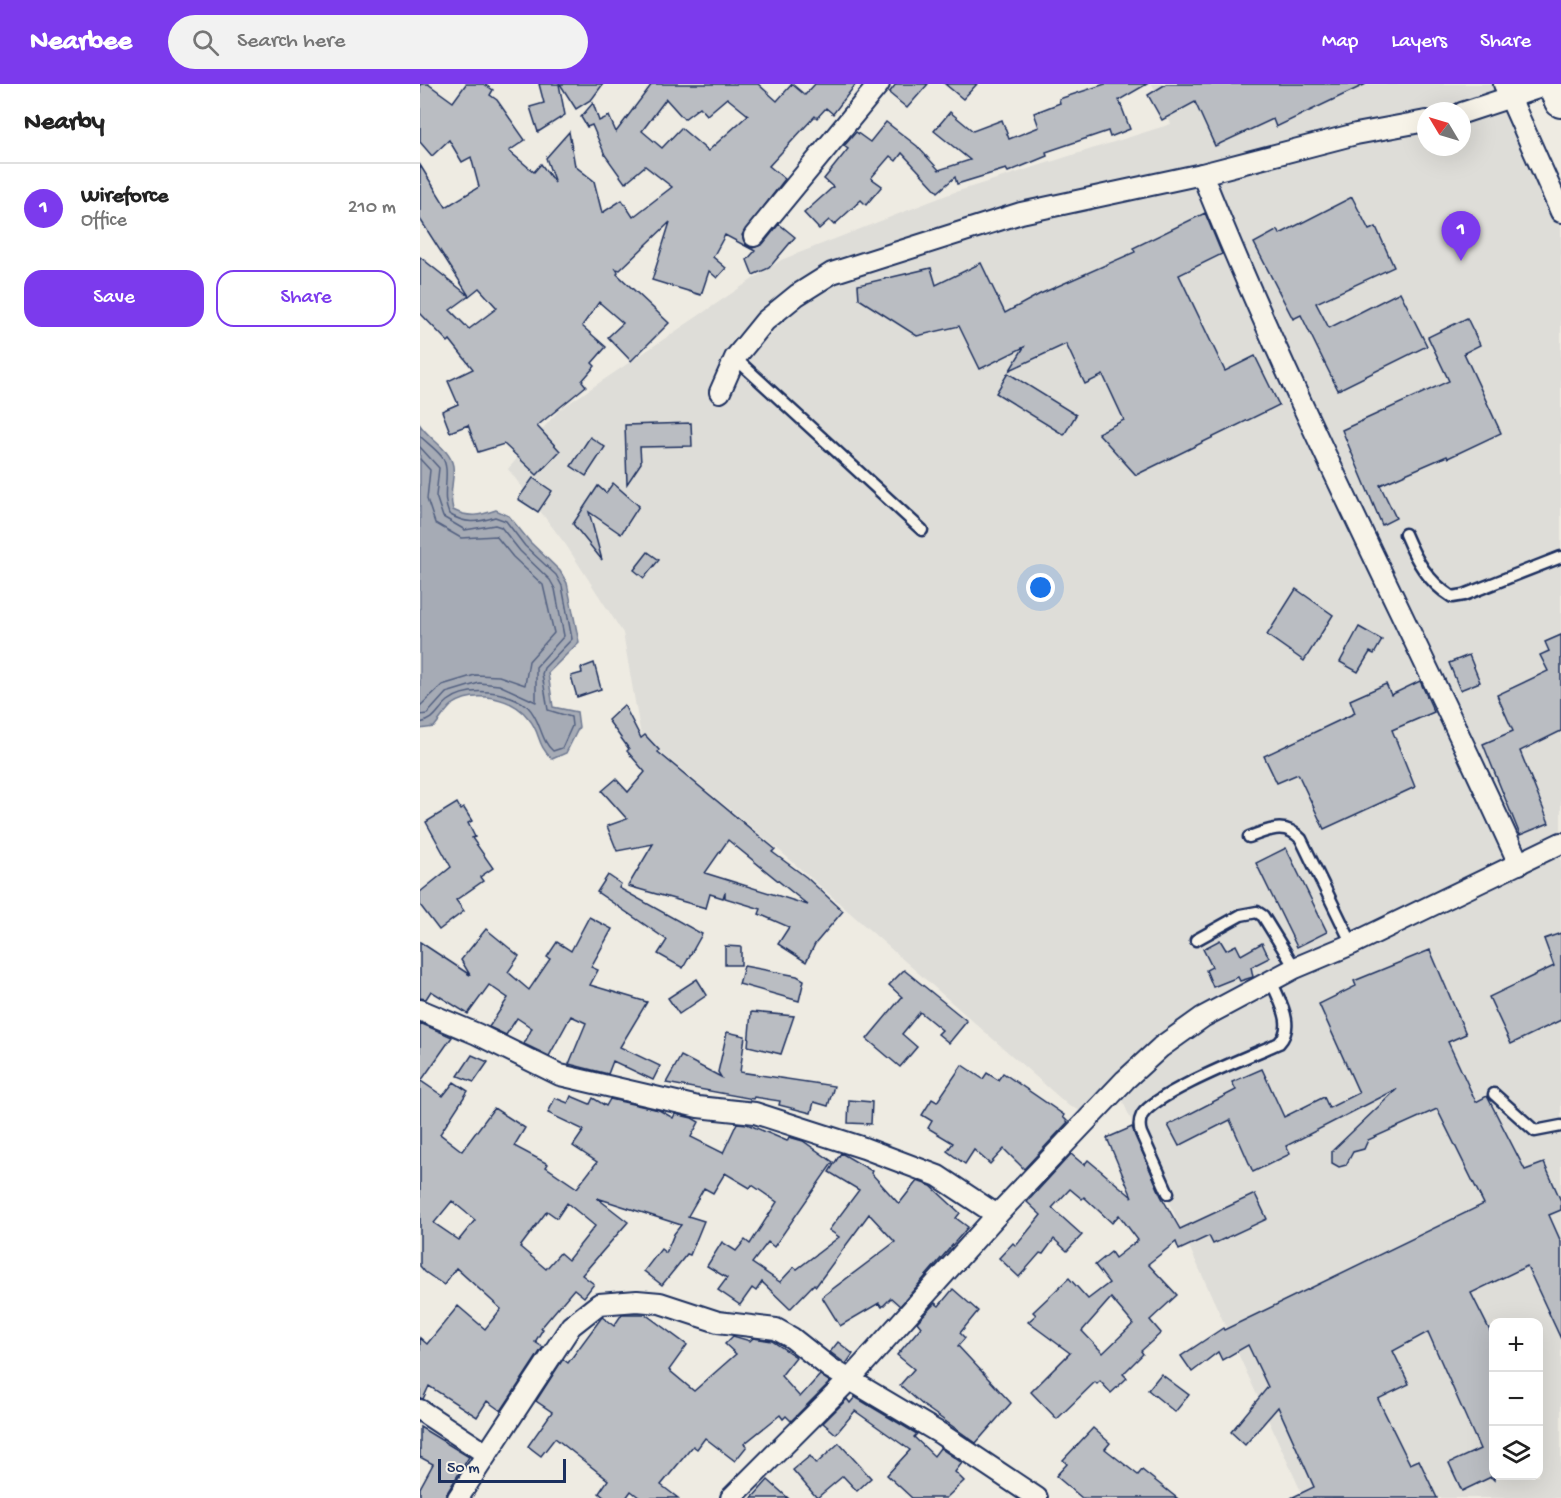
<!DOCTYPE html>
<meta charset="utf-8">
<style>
:root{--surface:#fff;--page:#f2f2f2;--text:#222;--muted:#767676;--line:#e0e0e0;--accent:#7c3aed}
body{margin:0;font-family:"Gochi Hand",sans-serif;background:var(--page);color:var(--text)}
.controls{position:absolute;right:18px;bottom:18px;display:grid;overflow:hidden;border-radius:12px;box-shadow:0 6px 24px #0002}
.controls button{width:54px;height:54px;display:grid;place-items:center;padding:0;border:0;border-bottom:2px solid var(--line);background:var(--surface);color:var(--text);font:30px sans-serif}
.compass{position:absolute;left:997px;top:18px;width:54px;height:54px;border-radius:50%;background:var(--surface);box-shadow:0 6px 24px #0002;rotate:308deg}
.scale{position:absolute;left:18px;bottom:15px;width:128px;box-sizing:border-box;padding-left:6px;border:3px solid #1b2f5e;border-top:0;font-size:16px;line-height:21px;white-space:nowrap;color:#1b2f5e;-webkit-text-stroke:4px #f7f3e8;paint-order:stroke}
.you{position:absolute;left:621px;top:504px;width:21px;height:21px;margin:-15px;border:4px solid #fff;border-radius:50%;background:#1a73e8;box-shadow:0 0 0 9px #1a73e833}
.badge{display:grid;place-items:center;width:39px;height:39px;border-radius:50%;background:var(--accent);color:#fff;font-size:20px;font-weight:700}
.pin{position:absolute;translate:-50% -50px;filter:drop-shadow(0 2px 3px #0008)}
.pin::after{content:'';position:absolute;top:32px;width:21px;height:18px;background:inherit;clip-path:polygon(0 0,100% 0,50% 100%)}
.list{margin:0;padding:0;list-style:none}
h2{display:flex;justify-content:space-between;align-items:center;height:78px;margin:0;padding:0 24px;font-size:26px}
h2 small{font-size:20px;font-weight:400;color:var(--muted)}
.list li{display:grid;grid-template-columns:39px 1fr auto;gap:18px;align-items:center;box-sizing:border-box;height:90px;padding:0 24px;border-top:2px solid var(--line)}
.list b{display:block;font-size:22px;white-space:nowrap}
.list p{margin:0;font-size:20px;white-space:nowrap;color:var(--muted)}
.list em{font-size:20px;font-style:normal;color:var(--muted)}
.actions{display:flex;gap:12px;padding:18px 24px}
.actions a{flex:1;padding:14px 0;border:2px solid var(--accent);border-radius:18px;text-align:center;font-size:21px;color:var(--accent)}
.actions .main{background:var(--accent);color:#fff}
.icon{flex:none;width:33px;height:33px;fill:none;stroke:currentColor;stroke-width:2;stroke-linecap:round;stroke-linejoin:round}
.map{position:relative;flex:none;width:1141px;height:1414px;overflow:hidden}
header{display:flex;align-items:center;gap:36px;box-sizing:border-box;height:84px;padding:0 30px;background:var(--accent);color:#fff}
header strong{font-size:28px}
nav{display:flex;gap:33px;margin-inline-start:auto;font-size:21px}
.search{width:420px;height:54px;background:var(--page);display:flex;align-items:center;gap:15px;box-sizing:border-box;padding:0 21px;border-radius:33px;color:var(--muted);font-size:22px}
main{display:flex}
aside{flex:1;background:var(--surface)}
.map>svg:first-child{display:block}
</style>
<header>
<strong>Nearbee</strong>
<div class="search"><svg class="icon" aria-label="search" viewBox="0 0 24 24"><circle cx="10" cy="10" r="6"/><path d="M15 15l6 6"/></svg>Search here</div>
<nav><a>Map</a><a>Layers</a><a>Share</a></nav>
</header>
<main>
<aside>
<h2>Nearby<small></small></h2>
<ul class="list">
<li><span class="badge">1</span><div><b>Wireforce</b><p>Office</p></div><em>210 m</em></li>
</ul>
<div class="actions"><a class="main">Save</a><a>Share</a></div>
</aside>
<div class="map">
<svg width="1141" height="1414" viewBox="0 0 1141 1414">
<rect width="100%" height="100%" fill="#eeebe2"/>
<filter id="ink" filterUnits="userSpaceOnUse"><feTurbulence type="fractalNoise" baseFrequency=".0167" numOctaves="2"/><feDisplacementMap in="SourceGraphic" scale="12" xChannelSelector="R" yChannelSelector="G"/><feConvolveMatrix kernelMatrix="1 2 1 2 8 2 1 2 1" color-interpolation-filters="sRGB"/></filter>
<g filter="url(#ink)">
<path fill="#deddd8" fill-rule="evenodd" d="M 732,0 L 1077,0 L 1141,130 L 1141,1414 L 884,1414 L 698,1007 L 664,1028 L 649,1022 L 360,767 L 221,652 L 203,549 L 146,461 L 88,385 L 139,326 L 361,176 L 532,109 L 751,40 ZM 1006,27 L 1042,27 L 1042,63 L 1006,63 ZM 1074,1238 L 1118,1238 L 1118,1392 L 1074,1392 Z"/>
<path fill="#a6abb5" stroke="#6e7992" stroke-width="1.5" d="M 0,341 C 9,355 30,365 33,382 C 35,397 28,407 33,426 C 49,434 59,432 76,426 L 89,432 L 110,458 L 140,487 L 147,499 L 159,558 L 128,589 L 133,623 L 157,628 L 159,643 L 146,669 L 132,675 C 116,660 121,649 109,635 C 94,614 55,605 32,621 C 26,626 20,636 14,643 L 0,645 Z"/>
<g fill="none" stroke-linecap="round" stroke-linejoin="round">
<g stroke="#536181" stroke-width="1.5">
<path d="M 0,352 C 7,359 16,365 22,373 C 32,387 20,410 29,430 C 45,440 57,439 75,433 L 86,437 L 105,462 L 136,491 L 142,502 L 152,555 L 124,584 L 122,590 L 128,626 L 151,633 L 152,642 L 142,664 L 133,667 C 120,656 121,636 108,623 C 90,607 48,601 28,617 C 17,626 16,636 0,639"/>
<polyline points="0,363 19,384 16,412 23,433 45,446 75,441 81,443 100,467 130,496 135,505 144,552 116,583 116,618 79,601 59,599 26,609 7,630 0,631"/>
<polyline points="0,375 10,386 7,415 15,439 41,454 76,452 93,473 123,501 134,549 109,577 105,601 79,592 55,591 22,601 0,622"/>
</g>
</g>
<g fill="#babdc2" stroke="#1b2f5e" stroke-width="1.5" fill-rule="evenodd">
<path d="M 0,0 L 8,0 L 33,18 L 46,0 L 64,0 L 73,6 L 70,11 L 77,16 L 105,56 L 89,67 L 114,88 L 121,80 L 135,99 L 126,74 L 149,48 L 155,82 L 174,97 L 182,129 L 202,116 L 213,133 L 252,103 L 225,82 L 205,99 L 185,71 L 172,41 L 167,43 L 161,33 L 173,19 L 179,37 L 189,32 L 196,48 L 232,0 L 338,0 L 357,17 L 372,0 L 385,11 L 395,0 L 436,0 L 413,30 L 406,24 L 397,34 L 395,32 L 349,82 L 365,95 L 322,151 L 326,161 L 333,164 L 343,160 L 359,140 L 375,153 L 349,184 L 333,191 L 327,176 L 335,167 L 305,151 L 293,173 L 306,184 L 297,194 L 289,187 L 281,211 L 232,196 L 250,138 L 200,186 L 196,185 L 198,188 L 197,190 L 249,239 L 211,277 L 188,253 L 203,239 L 179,218 L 162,242 L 186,263 L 172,279 L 175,282 L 162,297 L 166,302 L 117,342 L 140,367 L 117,391 L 84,360 L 58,368 L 48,341 L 30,348 L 22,327 L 38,320 L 28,297 L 53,285 L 30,256 L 28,258 L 0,229 L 0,173 L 49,212 L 30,226 L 49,245 L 77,224 L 59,204 L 49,212 L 0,135 L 0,81 L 26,123 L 59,103 L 51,73 L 42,78 L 29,56 L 12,72 L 0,58 ZM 307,14 L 328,31 L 288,67 L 261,44 L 242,64 L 222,47 L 246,15 L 264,35 L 280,23 L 287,31 Z"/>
<polygon points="119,0 139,0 145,31 118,48 110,23 124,19"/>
<polygon points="140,0 183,0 172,15 156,25"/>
<polygon points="476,0 508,0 487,24 469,9"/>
<polygon points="525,0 557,0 543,15"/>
<polygon points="685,0 727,0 699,16 710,45 690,53 688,47 626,68 627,72 588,88 586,85 537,100 535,93 518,108 482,69 476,77 470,72 451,94 462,102 446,121 441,116 414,141 409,136 399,145 384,129 413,103 404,95 428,65 424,62 436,48 450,58 466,38 497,62 519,86 550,76 514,47 530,28 553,47 582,36 589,55 619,43 614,29 640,19 639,15"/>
<polygon points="746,0 946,0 856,43 853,35 795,62 775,18 742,36 728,11"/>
<polygon points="932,113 949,146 956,143 974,183 896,219 909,244 980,208 1007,262 918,306 881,231 873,235 834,159 858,146 860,150"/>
<polygon points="785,129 802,170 759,191 805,287 835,272 859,321 716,391 678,349 704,336 683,291 665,300 646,260 590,286 604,263 560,285 539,242 497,252 439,215 438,201 511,184 516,201 561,179 585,229 620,210 715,168 713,164"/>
<polygon points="1047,234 1060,261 1044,269 1081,349 1028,374 1027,372 960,401 976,434 962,441 922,346 1029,297 1008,253"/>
<polygon points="588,289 656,331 644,351 576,309"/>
<polygon points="271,339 272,362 220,363 221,379 207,400 205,341"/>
<polygon points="170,353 185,363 166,392 151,382"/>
<polygon points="113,394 132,407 118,428 98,415"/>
<polygon points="193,399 219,422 201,450 169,428 182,476 153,440 178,402 186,409"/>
<polygon points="228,468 239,476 224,494 214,486"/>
<polygon points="876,505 913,531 884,577 847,551"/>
<polygon points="939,543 962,556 954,570 950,568 938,588 920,578"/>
<polygon points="1141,551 1141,647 1100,667 1129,739 1100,751 1063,660 1093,647 1077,611 1128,587 1120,571 1129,567 1125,558"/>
<polygon points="1049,571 1060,598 1040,606 1029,579"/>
<polygon points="174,579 181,605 157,613 151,592 162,589 161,584"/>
<polygon points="1000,597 1014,628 972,646 995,703 904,745 878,690 857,699 844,672 935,629 930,616 966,600 971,611"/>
<path d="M 204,621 L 221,654 L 225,651 L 239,666 L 238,668 L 355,765 L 352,768 L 386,793 L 423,827 L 395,860 L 386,878 L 358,860 L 369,843 L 339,830 L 341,825 L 305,814 L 305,808 L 303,814 L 290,810 L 286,824 L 208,802 L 233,760 L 197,767 L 187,742 L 207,735 L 182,707 L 196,695 L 208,708 L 225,688 L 207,667 L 209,665 L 188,636 ZM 308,756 L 388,821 L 285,789 Z"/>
<polygon points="37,719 41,726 44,724 52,737 48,739 55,753 52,754 73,784 60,793 63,797 36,816 44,827 19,846 0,821 0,808 31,783 6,738"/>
<polygon points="866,764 907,848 877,863 836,779"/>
<polygon points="188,791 201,800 199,804 282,850 263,884 238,870 247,856 177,808"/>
<polygon points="169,833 192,845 171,883 178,886 170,901 227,918 200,963 240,982 233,996 193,977 188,990 149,980 166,939 151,932 129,972 104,960 112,944 97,934 86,951 69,943 88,914 69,901 48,930 11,907 6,915 0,914 0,858 50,891 41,876 66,845 99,872 88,888 109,906 130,875 127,873 137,858 151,867"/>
<polygon points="1141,849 1141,936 1091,960 1069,913 1134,882 1124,855"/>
<polygon points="800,856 806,866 816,861 821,871 842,859 849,874 831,883 833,893 820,897 818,893 793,903 786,886 792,883 783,865"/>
<polygon points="305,862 321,863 321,881 305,881"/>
<polygon points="1010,866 1046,950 1028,958 1056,1018 1067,1012 1105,1086 1124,1079 1141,1117 1141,1126 1129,1131 1141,1158 1141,1255 1107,1182 1051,1209 1074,1255 1074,1396 1071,1393 1042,1407 1029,1379 1060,1365 1008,1248 973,1267 989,1300 958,1315 990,1380 999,1376 1017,1414 871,1414 894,1403 858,1323 825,1361 811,1348 848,1303 828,1261 802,1276 798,1268 772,1288 761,1272 803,1244 804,1246 1064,1120 1017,1025 948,1056 944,1065 933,1068 926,1081 919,1083 912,1079 912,1067 977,1005 866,1062 870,1070 833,1088 810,1036 759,1062 748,1041 812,1008 816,1006 812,998 842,985 864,1033 904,1013 909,1024 939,1009 899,920 936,902 934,897"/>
<polygon points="324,882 377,892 384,896 379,917 319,900"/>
<polygon points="484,886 547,937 529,959 518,950 522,946 500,928 482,950 497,963 480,983 447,955 482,913 469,901"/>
<polygon points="277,895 287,911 259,930 248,914"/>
<polygon points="331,928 374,932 361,970 328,962"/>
<path d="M 0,939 L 32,953 L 1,997 L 23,1012 L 34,998 L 48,1007 L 20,1050 L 42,1067 L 74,1024 L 105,1044 L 94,1062 L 128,1080 L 126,1083 L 157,1104 L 177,1078 L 153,1062 L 164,1046 L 128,1029 L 135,1014 L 148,1019 L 151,1012 L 170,1020 L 173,1014 L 186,1022 L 190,1015 L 239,1026 L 253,1034 L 255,1030 L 272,1034 L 279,1038 L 271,1053 L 303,1069 L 317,1039 L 327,1040 L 367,1057 L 369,1053 L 383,1057 L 413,1078 L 354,1163 L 348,1158 L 332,1179 L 360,1198 L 374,1183 L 377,1185 L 419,1153 L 409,1146 L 439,1106 L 409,1088 L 421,1069 L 452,1087 L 451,1089 L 479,1120 L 497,1097 L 511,1102 L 540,1129 L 536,1134 L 548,1143 L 480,1222 L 471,1214 L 462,1223 L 459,1219 L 420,1242 L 402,1213 L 475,1158 L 449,1130 L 396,1202 L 394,1200 L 370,1225 L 342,1198 L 336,1207 L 332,1204 L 320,1221 L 298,1206 L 307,1194 L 287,1182 L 302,1158 L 316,1167 L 325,1156 L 330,1160 L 357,1118 L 332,1101 L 330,1104 L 305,1089 L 293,1109 L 284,1104 L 268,1132 L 284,1137 L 270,1171 L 267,1170 L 242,1201 L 224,1187 L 241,1165 L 246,1169 L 254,1150 L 261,1141 L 177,1114 L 208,1138 L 162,1191 L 174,1200 L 164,1213 L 154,1205 L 121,1244 L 123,1245 L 115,1258 L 123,1263 L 81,1327 L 67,1317 L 57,1333 L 9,1302 L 3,1315 L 0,1314 L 0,1254 L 7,1260 L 38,1222 L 65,1245 L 81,1225 L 36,1184 L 24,1201 L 5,1188 L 0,1182 ZM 32,1117 L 55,1136 L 39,1156 L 14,1139 ZM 147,1119 L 175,1142 L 148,1176 L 140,1169 L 126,1185 L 100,1163 L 127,1127 L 137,1134 Z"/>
<polygon points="307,948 325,952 320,988 414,1002 408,1022 394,1018 391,1029 359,1021 360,1017 334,1013 333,1015 246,999 261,972 301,993 298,988"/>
<polygon points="52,971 68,978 54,998 38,992"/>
<polygon points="542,981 563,995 567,989 578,996 583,989 644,1031 643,1033 648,1038 604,1085 584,1065 570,1080 554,1066 545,1080 527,1067 533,1059 508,1044 512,1037 502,1031 512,1015 517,1018"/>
<polygon points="429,1016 452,1018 451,1040 428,1039"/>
<path d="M 712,1043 L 741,1112 L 760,1145 L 835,1110 L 847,1135 L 793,1160 L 789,1152 L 759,1166 L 756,1158 L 728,1180 L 757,1211 L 730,1236 L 741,1249 L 721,1267 L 723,1270 L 703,1290 L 707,1294 L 691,1309 L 680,1297 L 677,1300 L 675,1298 L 637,1335 L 611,1308 L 650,1269 L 608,1238 L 616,1231 L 613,1228 L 649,1194 L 668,1215 L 689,1199 L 675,1181 L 691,1168 L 695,1174 L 718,1156 L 699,1131 L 692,1139 L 664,1113 L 662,1115 L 650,1105 L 632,1124 L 662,1151 L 647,1167 L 634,1155 L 623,1170 L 620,1169 L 599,1193 L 579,1174 L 593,1159 L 596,1162 L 621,1131 L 607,1118 L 651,1070 L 664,1081 L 668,1076 L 712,1113 L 687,1054 ZM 691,1214 L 713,1240 L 683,1269 L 662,1247 Z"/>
<polygon points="533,1205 558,1227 540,1249 545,1254 538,1262 591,1319 556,1359 504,1322 480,1301 494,1285 477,1271 501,1243 497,1238 515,1219 519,1222"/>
<polygon points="202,1230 225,1230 267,1261 249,1286 274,1307 316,1270 305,1260 313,1252 330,1257 333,1254 352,1257 376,1273 361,1292 380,1313 400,1291 410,1298 371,1337 366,1332 363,1335 360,1331 324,1360 327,1362 315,1377 285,1354 277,1365 273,1362 241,1401 258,1414 220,1414 211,1407 206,1414 185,1414 179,1409 188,1396 135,1354 121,1372 108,1362 132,1328 116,1317 143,1275 148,1279 182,1233 194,1242"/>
<polygon points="418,1258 433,1270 426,1280 410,1268"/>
<polygon points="741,1290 769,1311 755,1328 728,1306"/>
<polygon points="435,1313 497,1350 494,1353 514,1372 520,1364 542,1379 535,1388 544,1397 526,1414 492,1414 467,1391 490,1366 435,1327 416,1350 403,1339 427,1315 430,1319"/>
<polygon points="0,1343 49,1373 24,1414 0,1414 0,1404 13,1380 0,1373"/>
<polygon points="673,1344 690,1359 685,1365 718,1391 722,1386 757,1414 662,1414 636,1392 647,1380 643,1376"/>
<polygon points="419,1359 451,1394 437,1407 423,1392 397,1414 373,1386 390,1372 396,1380"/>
<polygon points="348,1396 368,1414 332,1414"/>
</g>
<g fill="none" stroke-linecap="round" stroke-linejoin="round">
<defs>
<g id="lane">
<polyline points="315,274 502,446"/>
<path d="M 985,450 C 996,476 1008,498 1032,513 L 1044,511 L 1141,473"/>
<path d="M 829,753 C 849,746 865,737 881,755 L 932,860"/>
<polyline points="776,856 821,831 837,828 843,832 875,884"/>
<polyline points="1074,1010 1115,1047 1141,1042"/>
<path d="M 748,1109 L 721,1049 C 719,1043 719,1037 722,1031 C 737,1008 830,972 859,959 C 876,941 859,917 851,896"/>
</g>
<g id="street">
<polyline points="1084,0 1141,128"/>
<polyline points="1042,29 1130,0"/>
<path d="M 782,90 C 876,325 995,550 1099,780"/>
<polyline points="334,152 459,0"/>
<polyline points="300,308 315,274 345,237 377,211 412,189 601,129 782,90 936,50 1006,37"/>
<polyline points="0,926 57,950 140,991 278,1023 335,1029 444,1064 518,1092 577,1131"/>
<polyline points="0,1326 65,1369"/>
<polyline points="38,1414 151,1242 179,1220 217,1217 240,1219 298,1238 356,1245 372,1254 410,1284 521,1350 617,1414"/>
<polyline points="311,1414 430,1295 577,1131 705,996 741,963 783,933 875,884 932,860 1141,759"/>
</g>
<polyline id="primary" points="1133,0 1141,17"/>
</defs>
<use href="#lane" stroke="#1b2f5e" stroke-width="15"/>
<use href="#street" stroke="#1b2f5e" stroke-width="24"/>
<use href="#primary" stroke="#1b2f5e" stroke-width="36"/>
<use href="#lane" stroke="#f7f3e8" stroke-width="10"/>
<use href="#street" stroke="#f7f3e8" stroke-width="20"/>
<use href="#primary" stroke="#f7f3e8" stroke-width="32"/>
</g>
</g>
</svg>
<div class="controls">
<button>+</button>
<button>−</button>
<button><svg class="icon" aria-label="layers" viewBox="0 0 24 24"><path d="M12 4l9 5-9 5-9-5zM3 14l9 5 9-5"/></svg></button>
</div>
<svg class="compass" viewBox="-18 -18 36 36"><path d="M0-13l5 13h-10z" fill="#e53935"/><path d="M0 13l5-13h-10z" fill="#767676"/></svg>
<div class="scale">50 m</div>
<div class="you"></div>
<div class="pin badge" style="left:1041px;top:177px">1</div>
</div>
</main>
